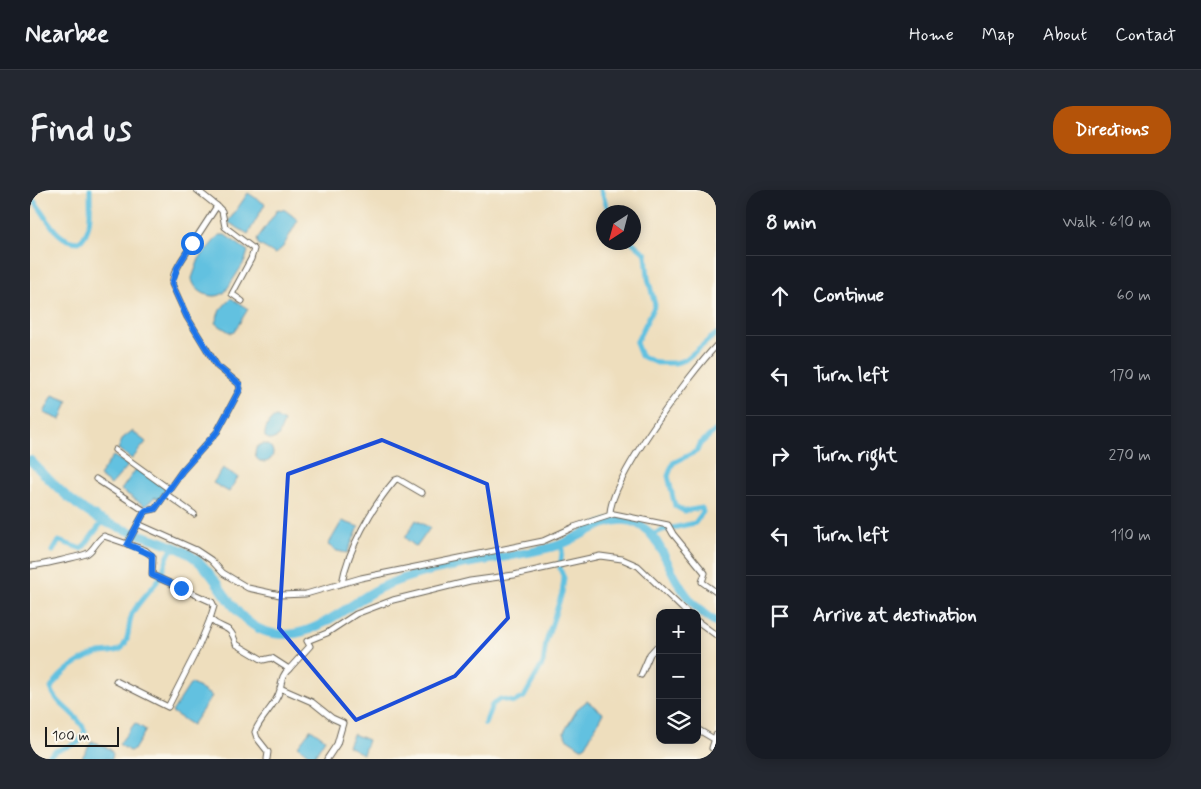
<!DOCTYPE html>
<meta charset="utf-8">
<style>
:root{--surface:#171b24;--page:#242831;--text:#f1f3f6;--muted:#9ea1a6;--line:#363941;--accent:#b45309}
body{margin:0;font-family:Mynerve,sans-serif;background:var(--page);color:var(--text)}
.controls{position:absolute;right:15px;bottom:15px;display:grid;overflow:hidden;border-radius:10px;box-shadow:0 2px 12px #0003}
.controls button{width:45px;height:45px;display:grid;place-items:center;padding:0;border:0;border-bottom:1px solid var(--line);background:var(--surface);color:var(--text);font:25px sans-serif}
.compass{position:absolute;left:566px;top:15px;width:45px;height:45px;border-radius:50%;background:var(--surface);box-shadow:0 2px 12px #0003;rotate:216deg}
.scale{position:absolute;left:15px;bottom:12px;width:74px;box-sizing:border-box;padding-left:5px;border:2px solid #1c1c1c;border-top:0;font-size:14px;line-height:18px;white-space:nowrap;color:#1c1c1c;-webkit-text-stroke:4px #fbf7ec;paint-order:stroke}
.stop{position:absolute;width:15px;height:15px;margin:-11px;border:4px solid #1a73e8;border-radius:50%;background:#fff}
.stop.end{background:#1a73e8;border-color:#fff;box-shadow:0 1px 5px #0008}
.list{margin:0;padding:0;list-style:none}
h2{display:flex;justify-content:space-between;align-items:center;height:65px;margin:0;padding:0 20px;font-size:21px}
h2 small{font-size:16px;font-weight:400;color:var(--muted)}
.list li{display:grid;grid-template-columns:32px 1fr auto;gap:15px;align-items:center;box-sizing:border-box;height:80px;padding:0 20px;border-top:1px solid var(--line)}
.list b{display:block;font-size:19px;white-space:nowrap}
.list em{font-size:16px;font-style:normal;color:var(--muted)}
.icon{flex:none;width:28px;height:28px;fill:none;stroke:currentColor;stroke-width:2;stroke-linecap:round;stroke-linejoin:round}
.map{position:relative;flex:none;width:686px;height:569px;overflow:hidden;border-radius:20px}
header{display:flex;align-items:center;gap:30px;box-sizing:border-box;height:70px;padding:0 25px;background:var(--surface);border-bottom:1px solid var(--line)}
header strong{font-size:24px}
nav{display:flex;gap:28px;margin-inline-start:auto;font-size:18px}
.intro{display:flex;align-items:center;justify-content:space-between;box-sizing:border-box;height:120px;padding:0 30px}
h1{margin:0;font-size:35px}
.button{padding:12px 22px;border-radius:20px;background:var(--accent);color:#fff;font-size:18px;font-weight:700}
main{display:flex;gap:30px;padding:0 30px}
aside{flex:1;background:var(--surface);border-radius:20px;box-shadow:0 2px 12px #0003}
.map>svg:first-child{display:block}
</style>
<header>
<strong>Nearbee</strong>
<nav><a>Home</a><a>Map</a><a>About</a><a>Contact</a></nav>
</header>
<div class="intro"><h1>Find us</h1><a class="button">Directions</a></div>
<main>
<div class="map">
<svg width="686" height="569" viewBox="0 0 686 569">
<rect width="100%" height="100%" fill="#fbf7ec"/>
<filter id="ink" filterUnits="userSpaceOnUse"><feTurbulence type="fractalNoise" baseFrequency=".02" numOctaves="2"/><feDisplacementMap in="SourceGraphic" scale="10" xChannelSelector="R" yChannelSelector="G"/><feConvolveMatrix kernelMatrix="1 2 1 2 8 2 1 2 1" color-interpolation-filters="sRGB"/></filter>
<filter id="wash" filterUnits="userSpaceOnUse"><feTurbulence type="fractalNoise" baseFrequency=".0096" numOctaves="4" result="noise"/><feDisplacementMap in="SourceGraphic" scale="20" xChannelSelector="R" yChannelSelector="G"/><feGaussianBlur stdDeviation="1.12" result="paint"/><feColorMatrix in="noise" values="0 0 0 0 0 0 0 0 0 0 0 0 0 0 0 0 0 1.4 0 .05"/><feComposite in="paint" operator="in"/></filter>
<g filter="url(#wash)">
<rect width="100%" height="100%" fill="#eedebd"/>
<g fill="#62c1e0" stroke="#3f6e7e">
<polygon points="218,3 235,14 218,44 198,32"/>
<polygon points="248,19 255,20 268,30 253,57 245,64 228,54 227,49"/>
<path d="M 189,45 L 195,45 L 218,61 L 215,71 L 195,102 C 184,112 163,102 162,88 L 169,69 Z"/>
<polygon points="201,108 218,119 204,142 201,143 185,133 190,120"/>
<polygon points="23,205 38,211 31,230 14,223"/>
<path d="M 246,227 L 254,232 L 248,247 L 241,250 L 235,247 C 234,240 239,229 246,227 Z"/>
<polygon points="102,241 116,252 102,269 88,259 93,248"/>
<circle cx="234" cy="263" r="9"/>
<polygon points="83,266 97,274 97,277 81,295 69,286"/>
<polygon points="193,278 208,287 199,302 183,293"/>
<polygon points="106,279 136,298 129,309 125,307 115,316 91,300"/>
<polygon points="386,330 400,338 388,355 385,356 375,348"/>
<polygon points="312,331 329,337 317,363 307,361 298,355"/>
<polygon points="161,493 182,506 162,535 142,522"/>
<polygon points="557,511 573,523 556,555 551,558 536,548 534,542 548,518"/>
<polygon points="105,533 116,540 104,560 99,561 89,554"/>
<polygon points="281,539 295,549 283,568 268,556"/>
<polygon points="323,544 338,550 333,564 318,556"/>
<polygon points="62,551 80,559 83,564 82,569 51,569"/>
</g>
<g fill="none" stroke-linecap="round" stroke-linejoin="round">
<g stroke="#62c1e0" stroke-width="5">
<polyline points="571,0 579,22"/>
<path d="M 0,7 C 17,21 22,52 49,52 C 63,43 60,15 60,0"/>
<polyline points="602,52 616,64 618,88 625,115 606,153 611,166 627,173 645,173 655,170 686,144"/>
<polyline points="622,345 633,340 665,333 673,322 672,318 654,321 645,316 638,286 643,273 667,261 670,254 686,240"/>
<polyline points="23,361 29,351 52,359 73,331"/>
<polyline points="455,534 462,515 470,509 484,512 494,507 513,473 516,452 532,403 534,388 530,379 533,354"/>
<path d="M 15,569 L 25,561 L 48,553 L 55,541 C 48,523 26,516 21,498 C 30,482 52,467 70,463 C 76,462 87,463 92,458 C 101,448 97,433 103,422 C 110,410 121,400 129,389 C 135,379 135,367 143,358"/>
</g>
<path stroke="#62c1e0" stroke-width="9" d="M 0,270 C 23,294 48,321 80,334 C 105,345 133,349 157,363 C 189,381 198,427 234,441 C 278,457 315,415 350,398 C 405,372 469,372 526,356 C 550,349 573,326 600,331 C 628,338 635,372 649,394 C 658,409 670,423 686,432"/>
</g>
</g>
<g filter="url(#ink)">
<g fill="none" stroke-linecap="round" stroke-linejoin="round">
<defs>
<g id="minor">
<polyline points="187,16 192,21 195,37 224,59 221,69 202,104 212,111"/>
<polyline points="85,260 139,299"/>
<polyline points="66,289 115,321"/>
<polyline points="136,304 164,324"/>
<path d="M 580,325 C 579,291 661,182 686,156"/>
<polyline points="108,334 166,360 181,370 193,383 218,398 250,405 276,404 331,388 513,351 544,337 584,324 638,335 643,344 675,383 672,392 686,402"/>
<polyline points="97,354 115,321 125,319 152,281 187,242 210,199 209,194 187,176 157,127 142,94 144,84 151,71 187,16 167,0"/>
<path d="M 0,376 C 7,376 53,366 58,363 C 65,358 67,350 74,346 L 115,360 L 123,367 L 122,385 L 182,412 L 184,416 L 180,429 C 193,442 200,432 206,454 L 233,470 L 242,468 L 259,479 L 280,456 L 277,451 L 297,443 L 326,424 L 363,410 L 440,391 L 484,385 L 570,366 L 592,369 L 608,376 L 657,423"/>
<path d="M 312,393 C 318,359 342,317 365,290 L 368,289 L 392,303"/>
<polyline points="667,431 686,445"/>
<polyline points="611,485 620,464 630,453"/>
<polyline points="86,491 138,517 168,458 180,429"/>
<polyline points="250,498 282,512 302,528 313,533 307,554 297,569"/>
<polyline points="667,539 684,549"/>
<polyline points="682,558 686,545"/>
<path d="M 237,569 L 238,562 L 227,548 L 225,542 C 230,527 246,516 250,500 C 252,491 251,486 259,479"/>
</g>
</defs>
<use href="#minor" stroke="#666054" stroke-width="7"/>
<use href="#minor" stroke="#fff" stroke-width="5"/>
</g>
</g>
<g fill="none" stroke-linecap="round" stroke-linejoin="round" filter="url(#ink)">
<polyline stroke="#1a73e8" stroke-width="6" points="151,398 122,385 122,365 97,354 115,321 125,319 152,281 187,242 210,199 209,194 187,176 157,127 142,94 147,78 162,53"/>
</g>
<path fill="none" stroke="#1d4ed8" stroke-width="4" stroke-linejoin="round" d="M 352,250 L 457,294 L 478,428 L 425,486 L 326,530 L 249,438 L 258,284 Z"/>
</svg>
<div class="controls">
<button>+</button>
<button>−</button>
<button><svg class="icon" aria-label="layers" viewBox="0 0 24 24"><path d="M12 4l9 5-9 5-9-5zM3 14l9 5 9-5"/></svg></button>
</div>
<svg class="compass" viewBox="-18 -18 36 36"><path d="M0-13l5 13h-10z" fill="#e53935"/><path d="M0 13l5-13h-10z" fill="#9ea1a6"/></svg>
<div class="scale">100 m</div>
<div class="stop" style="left:162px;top:53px"></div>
<div class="stop end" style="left:151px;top:398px"></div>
</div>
<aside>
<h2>8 min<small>Walk · 610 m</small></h2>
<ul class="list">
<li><svg class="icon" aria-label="ahead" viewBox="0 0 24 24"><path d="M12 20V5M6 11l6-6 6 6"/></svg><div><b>Continue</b></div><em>60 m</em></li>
<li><svg class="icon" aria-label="left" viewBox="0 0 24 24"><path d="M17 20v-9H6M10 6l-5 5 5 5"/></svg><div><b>Turn left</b></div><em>170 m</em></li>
<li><svg class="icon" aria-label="right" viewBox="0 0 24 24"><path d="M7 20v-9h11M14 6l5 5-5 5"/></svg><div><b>Turn right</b></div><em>270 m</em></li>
<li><svg class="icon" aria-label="left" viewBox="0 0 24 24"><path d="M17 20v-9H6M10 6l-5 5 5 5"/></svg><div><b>Turn left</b></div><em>110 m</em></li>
<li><svg class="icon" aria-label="arrive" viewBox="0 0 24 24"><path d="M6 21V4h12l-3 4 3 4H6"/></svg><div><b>Arrive at destination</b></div></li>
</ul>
</aside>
</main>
